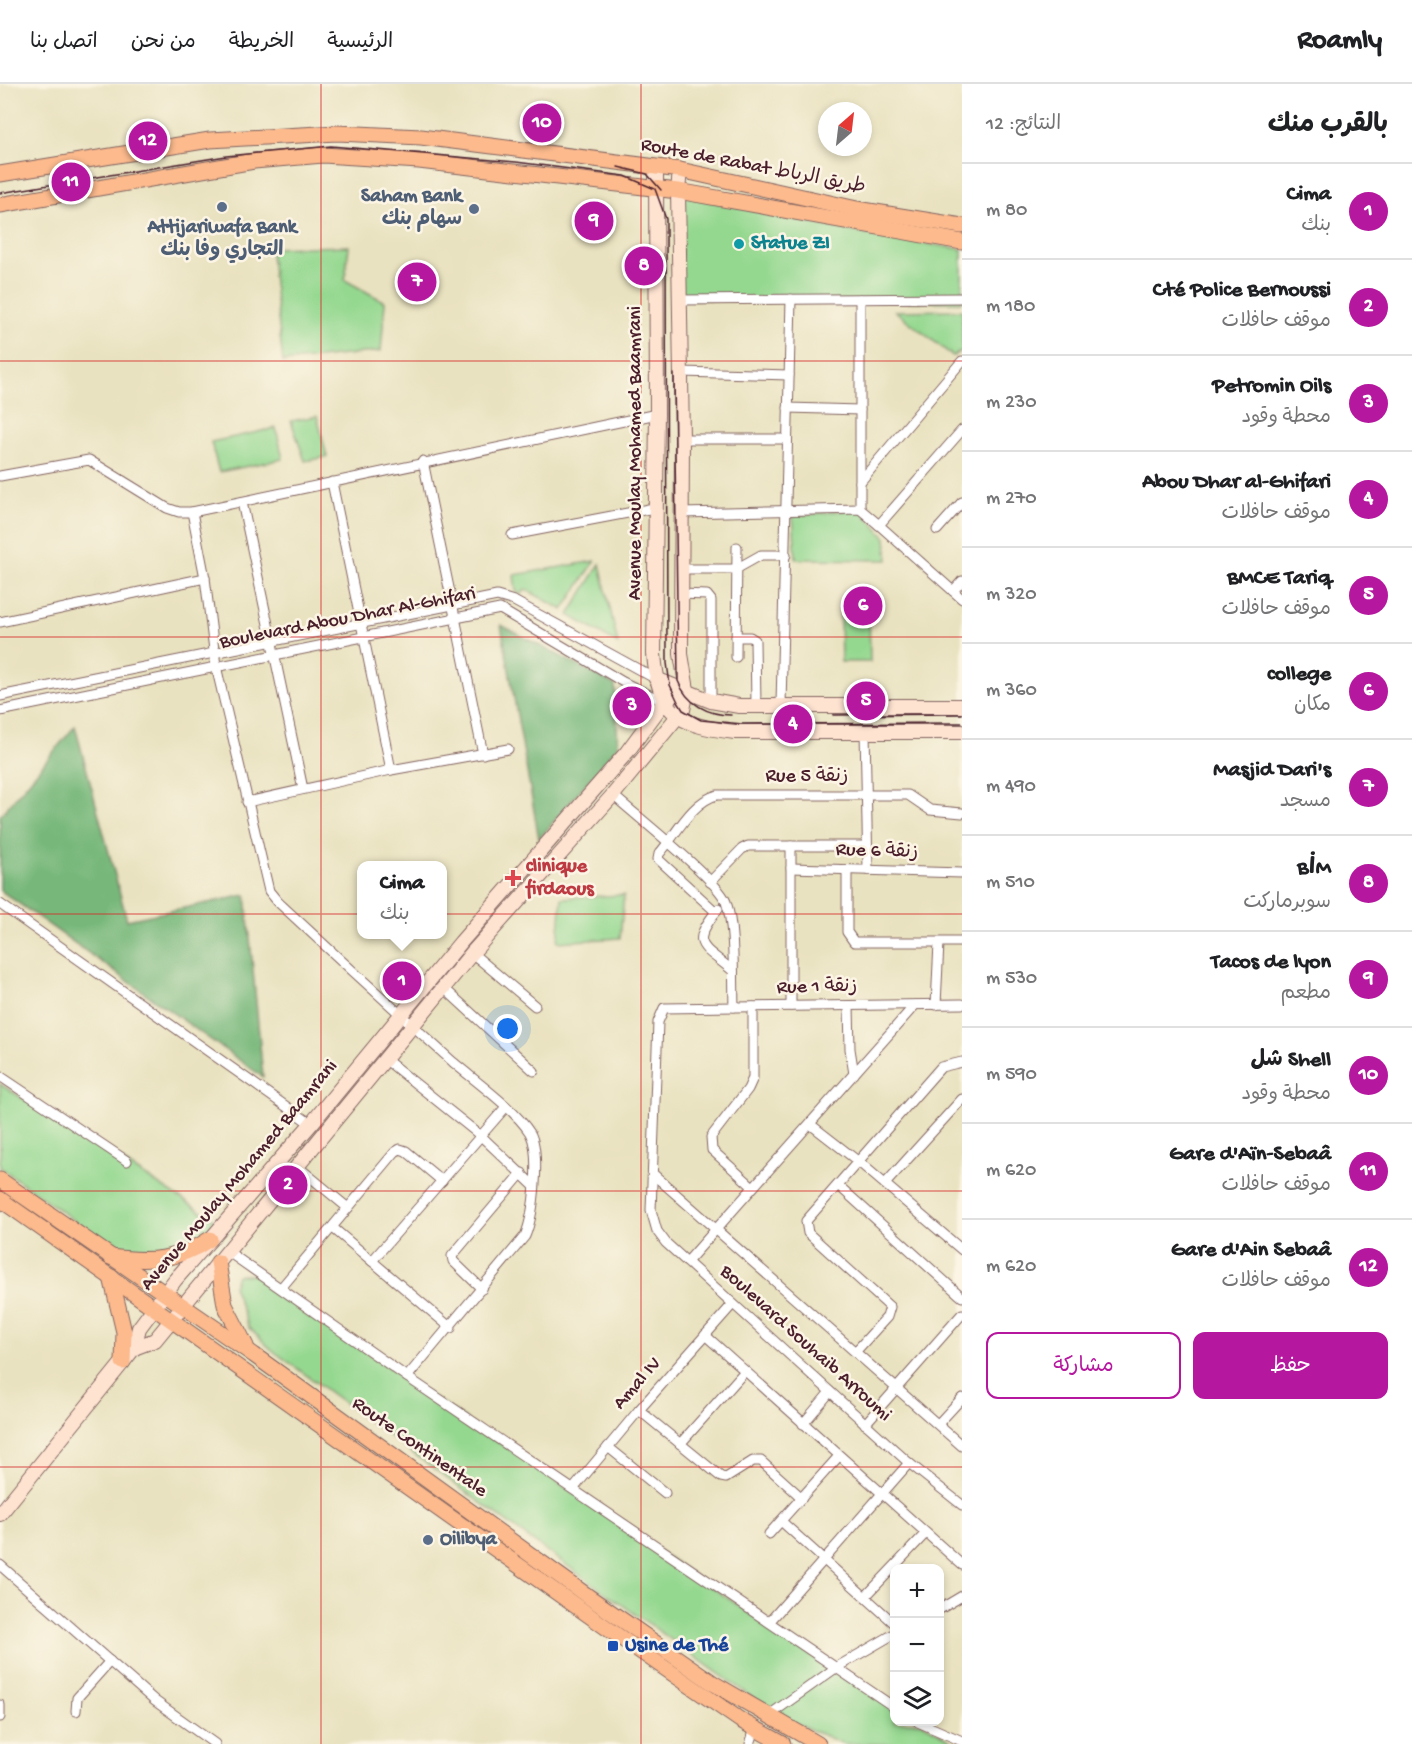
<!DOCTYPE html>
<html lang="ar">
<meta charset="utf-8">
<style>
:root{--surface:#fff;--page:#f2f2f2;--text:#202124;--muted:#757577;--line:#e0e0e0;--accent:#b5179e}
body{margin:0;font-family:"Gochi Hand","Playpen Sans Arabic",sans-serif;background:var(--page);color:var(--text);direction:rtl}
.controls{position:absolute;right:18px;bottom:18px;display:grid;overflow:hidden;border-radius:12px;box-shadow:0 3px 9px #0003}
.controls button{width:54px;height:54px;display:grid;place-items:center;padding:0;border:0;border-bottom:2px solid var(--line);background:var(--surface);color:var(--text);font:30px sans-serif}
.compass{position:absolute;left:818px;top:18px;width:54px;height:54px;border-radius:50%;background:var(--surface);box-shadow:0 3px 9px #0003;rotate:28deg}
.you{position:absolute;left:508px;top:945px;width:21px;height:21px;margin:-15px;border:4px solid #fff;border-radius:50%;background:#1a73e8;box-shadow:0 0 0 9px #1a73e833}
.badge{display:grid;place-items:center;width:39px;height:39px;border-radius:50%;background:var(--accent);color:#fff;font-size:20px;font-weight:700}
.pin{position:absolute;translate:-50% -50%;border:3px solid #fff;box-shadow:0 2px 6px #0006}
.popup{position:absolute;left:357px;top:777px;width:90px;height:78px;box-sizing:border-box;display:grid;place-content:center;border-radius:12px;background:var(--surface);filter:drop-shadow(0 2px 4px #0005);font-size:20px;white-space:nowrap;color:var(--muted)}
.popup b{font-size:22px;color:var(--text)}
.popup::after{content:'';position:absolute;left:50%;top:100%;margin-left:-12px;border:12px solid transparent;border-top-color:var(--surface)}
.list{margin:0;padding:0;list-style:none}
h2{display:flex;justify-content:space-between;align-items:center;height:78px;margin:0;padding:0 24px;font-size:26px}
h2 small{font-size:20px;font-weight:400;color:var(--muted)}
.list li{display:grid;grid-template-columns:39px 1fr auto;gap:18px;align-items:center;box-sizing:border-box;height:96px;padding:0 24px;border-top:2px solid var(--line)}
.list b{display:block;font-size:22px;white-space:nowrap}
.list p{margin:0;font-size:20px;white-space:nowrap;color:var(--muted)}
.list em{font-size:20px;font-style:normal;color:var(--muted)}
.actions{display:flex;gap:12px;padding:18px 24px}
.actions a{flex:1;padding:14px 0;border:2px solid var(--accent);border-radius:12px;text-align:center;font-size:21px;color:var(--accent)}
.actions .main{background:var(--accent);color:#fff}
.icon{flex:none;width:33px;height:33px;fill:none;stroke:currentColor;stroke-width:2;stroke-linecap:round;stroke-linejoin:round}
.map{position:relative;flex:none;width:962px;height:1660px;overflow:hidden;direction:ltr}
header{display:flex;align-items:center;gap:36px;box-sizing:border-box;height:84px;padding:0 30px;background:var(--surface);border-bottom:2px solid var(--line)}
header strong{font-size:28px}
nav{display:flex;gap:33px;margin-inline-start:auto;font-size:21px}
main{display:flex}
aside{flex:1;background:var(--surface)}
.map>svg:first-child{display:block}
</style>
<header>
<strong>Roamly</strong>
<nav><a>الرئيسية</a><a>الخريطة</a><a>من نحن</a><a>اتصل بنا</a></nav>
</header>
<main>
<aside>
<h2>بالقرب منك<small>النتائج: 12</small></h2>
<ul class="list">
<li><span class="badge">1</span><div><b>Cima</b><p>بنك</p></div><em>80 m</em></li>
<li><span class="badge">2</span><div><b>Cté Police Bernoussi</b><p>موقف حافلات</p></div><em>180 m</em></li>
<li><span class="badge">3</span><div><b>Petromin Oils</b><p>محطة وقود</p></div><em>230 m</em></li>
<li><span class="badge">4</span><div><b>Abou Dhar al-Ghifari</b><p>موقف حافلات</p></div><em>270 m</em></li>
<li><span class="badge">5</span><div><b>BMCE Tariq</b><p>موقف حافلات</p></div><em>320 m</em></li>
<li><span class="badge">6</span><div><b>college</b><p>مكان</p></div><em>360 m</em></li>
<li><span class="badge">7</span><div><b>Masjid Dari's</b><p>مسجد</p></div><em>490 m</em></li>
<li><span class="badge">8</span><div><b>BİM</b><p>سوبرماركت</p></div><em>510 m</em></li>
<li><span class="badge">9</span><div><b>Tacos de lyon</b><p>مطعم</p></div><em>530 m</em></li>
<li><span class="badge">10</span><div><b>Shell شل</b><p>محطة وقود</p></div><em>590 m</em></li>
<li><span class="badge">11</span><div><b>Gare d'Aïn-Sebaâ</b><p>موقف حافلات</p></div><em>620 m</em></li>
<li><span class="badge">12</span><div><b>Gare d'Ain Sebaâ</b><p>موقف حافلات</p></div><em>620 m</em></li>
</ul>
<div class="actions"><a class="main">حفظ</a><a>مشاركة</a></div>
</aside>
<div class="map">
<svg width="962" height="1660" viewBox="0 0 962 1660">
<rect width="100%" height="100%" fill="#fcf5e5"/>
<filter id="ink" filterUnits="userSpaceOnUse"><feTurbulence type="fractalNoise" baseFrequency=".0167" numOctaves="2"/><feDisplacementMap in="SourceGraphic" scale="12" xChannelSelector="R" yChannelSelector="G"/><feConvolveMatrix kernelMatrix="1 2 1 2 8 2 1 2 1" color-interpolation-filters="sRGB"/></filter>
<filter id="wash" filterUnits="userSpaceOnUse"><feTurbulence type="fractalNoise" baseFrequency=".008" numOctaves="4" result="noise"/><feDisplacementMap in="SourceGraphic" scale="24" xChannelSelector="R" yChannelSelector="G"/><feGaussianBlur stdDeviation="1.35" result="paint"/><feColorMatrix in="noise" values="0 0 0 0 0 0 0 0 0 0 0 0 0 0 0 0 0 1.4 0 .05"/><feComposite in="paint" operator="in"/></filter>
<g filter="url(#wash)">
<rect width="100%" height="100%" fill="#e9e2c0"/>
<g fill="#94d890" stroke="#6f7c5e" stroke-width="1.5">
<polygon points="682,111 878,153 962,165 962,218 680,215"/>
<polygon points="349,162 345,196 385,218 381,267 283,278 270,164"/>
<polygon points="962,226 962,267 953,272 895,227"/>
<polygon points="317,332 327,373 305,377 291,337"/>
<polygon points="276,344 283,375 219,388 211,358"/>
<polygon points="860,425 886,454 888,476 796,475 793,432"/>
<polygon points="595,477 563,526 525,505 521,511 516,507 514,491"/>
<polygon points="600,480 618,560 569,531"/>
<polygon points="840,524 869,524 870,578 841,578"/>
<polygon points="624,811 620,854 558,858 562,814"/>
<polygon points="0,1000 215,1136 193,1161 115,1166 0,1083"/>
<polygon points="237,1191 254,1191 836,1588 894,1622 894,1638 921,1638 958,1660 844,1660 777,1631 527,1453 272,1266 249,1244 233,1202"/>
</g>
<g fill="#77b87a" stroke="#606c52" stroke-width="1.5">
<polygon points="501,541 615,601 618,662 539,755"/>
<polygon points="75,642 127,836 246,811 263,993 0,806 0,732"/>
</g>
</g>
<g filter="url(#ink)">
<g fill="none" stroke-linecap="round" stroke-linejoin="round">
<defs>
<g id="street">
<polyline points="860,215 860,425"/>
<polyline points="680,216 962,214"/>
<polyline points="681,288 789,291"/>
<polyline points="788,324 860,326"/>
<polyline points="962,346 879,441 962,515"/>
<polyline points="682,355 787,355"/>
<polyline points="423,377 483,670"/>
<polyline points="0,392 89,376 167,424 179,428 192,428 657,330"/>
<polyline points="332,398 391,686"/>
<polyline points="860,398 962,277"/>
<polyline points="242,418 303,705"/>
<path d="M 192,428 L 205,494 L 216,582 L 269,807 L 278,818 C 336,872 394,925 453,978 C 474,996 516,1026 530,1049 C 541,1069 534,1131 525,1152 L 407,1293"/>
<polyline points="681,429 860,425 879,441"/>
<polyline points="937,446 962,418"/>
<polyline points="512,451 654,424"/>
<polyline points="681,485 736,485 761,471 786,471"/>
<polyline points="953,507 962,497"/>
<polyline points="681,510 707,511 711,516 711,617"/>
<polyline points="0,538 205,494"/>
<polyline points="736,553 750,553 755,556 756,621"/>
<polyline points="736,573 737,463"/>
<polyline points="0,612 497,512 514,517 656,595"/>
<polyline points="781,621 791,215"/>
<polyline points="0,627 500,525 623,598 664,618"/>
<polyline points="865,647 868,786"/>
<path d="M 613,711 C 635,731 718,796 726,818 C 735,843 733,895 734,923"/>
<polyline points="247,718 391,686 508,665"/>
<polyline points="791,762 791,922"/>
<polyline points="791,784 962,789"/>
<polyline points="847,786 847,848 854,858 962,858"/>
<polyline points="710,798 742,765 748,762 867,762"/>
<polyline points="0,820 311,1040"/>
<path d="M 718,825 C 689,862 701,860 733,887"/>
<path d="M 716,828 L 658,775 L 659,770 C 676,751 691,718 717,711 L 908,711 L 930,726 L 962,729"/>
<polyline points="472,869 535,922"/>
<polyline points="444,904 534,987"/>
<polyline points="962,920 664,924 658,938 651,1126 657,1147 666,1159 909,1379 962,1421"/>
<polyline points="936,921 939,859"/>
<polyline points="849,922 850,965 854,990"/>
<polyline points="753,923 753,994 748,1005 711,1053 712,1066 753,1103"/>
<polyline points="385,975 481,1052 534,1102"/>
<polyline points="0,992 127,1077"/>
<polyline points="810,1040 859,1078 962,1166"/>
<polyline points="297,1082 348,1124"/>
<polyline points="653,1090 962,1362"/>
<polyline points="885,1100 962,1015"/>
<polyline points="839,1102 962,1213"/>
<polyline points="333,1144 451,1244"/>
<polyline points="227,1167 407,1293 894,1623"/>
<polyline points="372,1177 505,1024"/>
<polyline points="687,1178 915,921"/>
<polyline points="281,1204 395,1068 400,1065 406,1067 442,1097"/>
<polyline points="482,1205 453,1177 452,1172 522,1089"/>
<polyline points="705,1251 962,1481"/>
<polyline points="856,1267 887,1233 890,1223 808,1149 806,1137 941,983 962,978"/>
<polyline points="639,1326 721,1393 726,1394 753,1377 761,1377 802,1414"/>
<polyline points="803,1340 830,1308"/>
<polyline points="865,1340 962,1230"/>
<polyline points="938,1340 962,1314"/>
<polyline points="680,1360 745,1287"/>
<polyline points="608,1363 665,1409"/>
<polyline points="574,1404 639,1326 732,1221"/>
<polyline points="781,1437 894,1539"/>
<polyline points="769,1450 839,1372"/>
<polyline points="0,1481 155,1617 215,1660"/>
<polyline points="866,1512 925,1450"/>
<polyline points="940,1525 962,1512"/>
<polyline points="770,1537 909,1379"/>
<polyline points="0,1621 0,1633"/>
<polyline points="76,1627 77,1614 110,1577"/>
<polyline points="768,1632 837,1583 894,1550"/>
<polyline points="918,1638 962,1657"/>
<polyline points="750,1660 755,1645"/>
</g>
<g id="secondary">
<path d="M 656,83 L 657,330 L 654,570 C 659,631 677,641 735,648 L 962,648"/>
<polyline points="656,595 711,617 739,622 962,622"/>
<polyline points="134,1264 155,1256 472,869 613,711 683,626 687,606 681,570 682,355 678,107 680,86"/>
<polyline points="0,1430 123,1278 134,1264 139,1244 175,1196 311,1040 461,858 627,668 664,618 674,610 687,606"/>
</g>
<g id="primary">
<polyline points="0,90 210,56 337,49 421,53 680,86 857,125 962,142"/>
<polyline points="0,121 254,77 323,71 419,77 678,107 962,158"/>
<polyline points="0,1096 254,1271 589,1513 713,1599 818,1660"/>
<polyline points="0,1115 617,1551 740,1636 783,1660"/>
<path d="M 110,1173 C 149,1178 178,1177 210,1155"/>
<polyline points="218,1178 225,1221 246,1262"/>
<polyline points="111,1193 124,1248 123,1278"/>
</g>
</defs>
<use href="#street" stroke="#82635f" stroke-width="11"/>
<use href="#secondary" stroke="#82635f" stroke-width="16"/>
<use href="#primary" stroke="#82635f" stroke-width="17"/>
<use href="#street" stroke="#fff" stroke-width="9"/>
<use href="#secondary" stroke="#fee3d1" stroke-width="14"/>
<use href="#primary" stroke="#fcba8d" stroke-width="15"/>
<g stroke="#4a1f2b" stroke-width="1.5">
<polyline points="618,83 647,90 661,106"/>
<polyline points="0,109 226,72 331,62 516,78 625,92 655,105 666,135 667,579 670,601 678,618 683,626 701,636 742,640 962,639"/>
<path d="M 674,290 L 678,597 C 687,620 708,631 731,631"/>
<polyline points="833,631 962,630"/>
</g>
</g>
</g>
<path fill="none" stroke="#d62828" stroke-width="1.5" stroke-opacity="0.55" d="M 321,0 L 321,1660M 641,0 L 641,1660M 0,277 L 962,277M 0,553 L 962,553M 0,830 L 962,830M 0,1107 L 962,1107M 0,1383 L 962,1383"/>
<g fill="#5c6f8a" stroke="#fcf5e5" stroke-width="2">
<circle cx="222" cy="123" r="6"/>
<circle cx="474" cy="125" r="6"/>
<circle cx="428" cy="1456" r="6"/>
</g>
<circle fill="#0f9aa8" stroke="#fcf5e5" stroke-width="2" cx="739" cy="160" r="6"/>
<path fill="#e0444e" stroke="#fcf5e5" stroke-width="2" d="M510 785h6v6h6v6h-6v6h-6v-6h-6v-6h6z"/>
<rect fill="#1a4fb4" stroke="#fcf5e5" stroke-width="2" x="607" y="1556" width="12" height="12" rx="3"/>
<g text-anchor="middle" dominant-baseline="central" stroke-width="5" stroke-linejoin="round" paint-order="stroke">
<g font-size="20" fill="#4a1f2b" stroke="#fcf5e5">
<text transform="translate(753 83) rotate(11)">Route de Rabat طريق الرباط</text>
<text transform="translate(636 369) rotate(-90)">Avenue Moulay Mohamed Baamrani</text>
<text transform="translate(348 535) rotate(-11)">Boulevard Abou Dhar Al-Ghifari</text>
<text x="807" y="693">Rue 5 زنقة</text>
<text transform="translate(877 768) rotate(2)">Rue 6 زنقة</text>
<text transform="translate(817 904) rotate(-1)">Rue 1 زنقة</text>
<text transform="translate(240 1092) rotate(-50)">Avenue Moulay Mohamed Baamrani</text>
<text transform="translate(805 1260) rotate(42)">Boulevard Souhaib Arroumi</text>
<text transform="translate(638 1300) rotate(-49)">Amal IV</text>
<text transform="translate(419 1364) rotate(35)">Route Continentale</text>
</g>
<g font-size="20" font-weight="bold" fill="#4e5e75" stroke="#fcf5e5" text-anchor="end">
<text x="462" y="113">Saham Bank<tspan x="462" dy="23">سهام بنك</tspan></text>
<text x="222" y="144" text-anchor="middle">Attijariwafa Bank<tspan x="222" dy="23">التجاري وفا بنك</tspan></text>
<text x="440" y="1456" text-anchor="start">Oilibya</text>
</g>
<g font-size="20" font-weight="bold" fill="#0d838f" stroke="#fcf5e5" text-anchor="start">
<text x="751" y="160">Statue ZI</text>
</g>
<g font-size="20" font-weight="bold" fill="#be3a42" stroke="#fcf5e5" text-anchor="start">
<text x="526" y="783">clinique<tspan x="526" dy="23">firdaous</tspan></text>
</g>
<g font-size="20" font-weight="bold" fill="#164399" stroke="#fcf5e5" text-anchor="start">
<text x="625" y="1562">Usine de Thé</text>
</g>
</g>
</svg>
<div class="controls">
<button>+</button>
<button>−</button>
<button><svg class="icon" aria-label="layers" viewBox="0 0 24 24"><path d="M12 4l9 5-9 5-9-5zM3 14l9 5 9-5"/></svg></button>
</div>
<svg class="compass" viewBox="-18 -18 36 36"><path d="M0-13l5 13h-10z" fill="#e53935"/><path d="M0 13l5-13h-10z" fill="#757577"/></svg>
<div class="you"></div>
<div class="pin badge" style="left:402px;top:897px">1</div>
<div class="popup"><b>Cima</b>بنك</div>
<div class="pin badge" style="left:288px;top:1101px">2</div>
<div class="pin badge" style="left:632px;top:622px">3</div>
<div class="pin badge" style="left:793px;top:640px">4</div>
<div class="pin badge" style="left:866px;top:617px">5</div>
<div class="pin badge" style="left:863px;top:522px">6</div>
<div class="pin badge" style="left:417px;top:198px">7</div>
<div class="pin badge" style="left:644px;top:182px">8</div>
<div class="pin badge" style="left:594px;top:137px">9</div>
<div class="pin badge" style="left:542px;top:39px">10</div>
<div class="pin badge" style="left:71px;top:98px">11</div>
<div class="pin badge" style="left:148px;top:57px">12</div>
</div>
</main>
